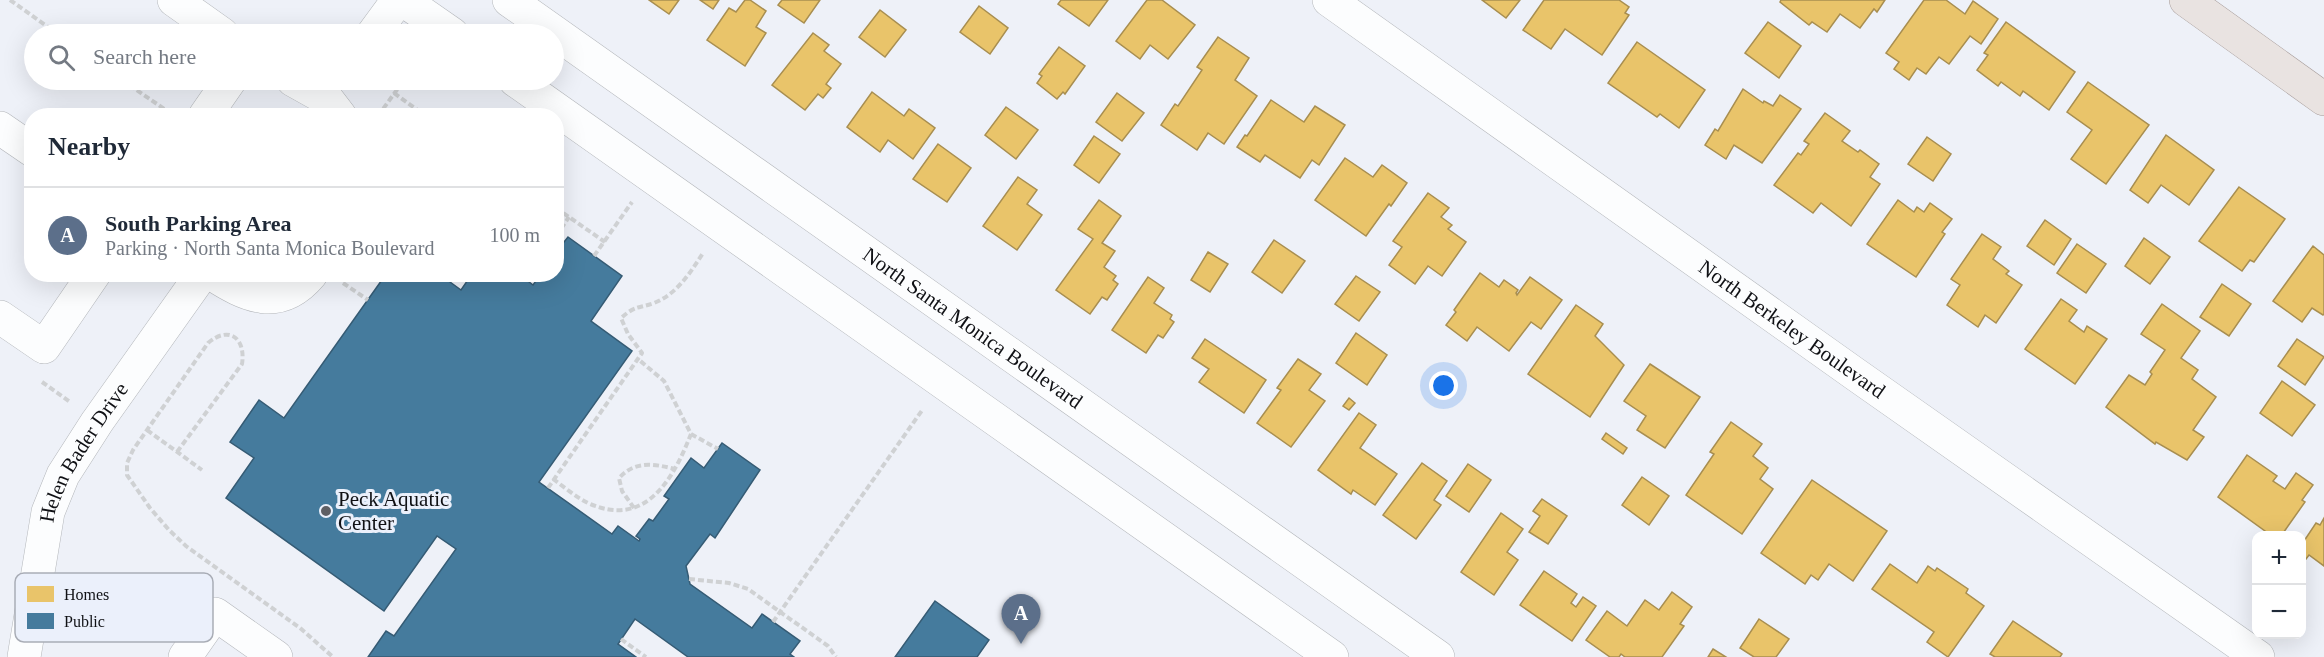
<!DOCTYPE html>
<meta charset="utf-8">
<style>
:root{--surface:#fff;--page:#f2f2f3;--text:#1f2937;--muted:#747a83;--line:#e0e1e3;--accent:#1a73e8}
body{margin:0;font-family:"Times New Roman",serif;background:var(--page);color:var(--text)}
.controls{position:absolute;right:18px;bottom:18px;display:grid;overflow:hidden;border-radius:12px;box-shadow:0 6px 24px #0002}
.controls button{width:54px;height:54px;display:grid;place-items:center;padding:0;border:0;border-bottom:2px solid var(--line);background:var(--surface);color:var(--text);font:30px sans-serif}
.you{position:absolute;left:1444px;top:386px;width:21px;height:21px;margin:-15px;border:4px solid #fff;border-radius:50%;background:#1a73e8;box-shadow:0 0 0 9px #1a73e833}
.badge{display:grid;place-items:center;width:39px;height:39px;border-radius:50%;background:var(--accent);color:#fff;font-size:20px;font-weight:700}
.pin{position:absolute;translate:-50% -50px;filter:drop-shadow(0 2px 3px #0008)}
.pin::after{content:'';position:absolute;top:32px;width:21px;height:18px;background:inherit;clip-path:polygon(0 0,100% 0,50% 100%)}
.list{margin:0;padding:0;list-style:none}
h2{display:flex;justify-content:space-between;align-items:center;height:78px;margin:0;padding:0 24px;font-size:26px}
h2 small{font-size:20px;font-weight:400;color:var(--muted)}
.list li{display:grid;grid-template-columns:39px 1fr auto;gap:18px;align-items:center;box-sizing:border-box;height:96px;padding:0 24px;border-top:2px solid var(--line)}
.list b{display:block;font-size:22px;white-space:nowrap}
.list p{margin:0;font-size:20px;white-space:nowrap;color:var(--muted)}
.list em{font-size:20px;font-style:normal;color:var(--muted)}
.icon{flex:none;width:33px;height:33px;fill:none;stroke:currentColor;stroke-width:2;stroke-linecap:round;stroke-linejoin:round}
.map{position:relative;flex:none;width:2324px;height:657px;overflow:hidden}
.search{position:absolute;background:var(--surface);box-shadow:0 6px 24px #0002;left:24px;top:24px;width:540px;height:66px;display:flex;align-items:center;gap:15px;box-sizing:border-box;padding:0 21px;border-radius:33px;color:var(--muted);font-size:22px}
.panel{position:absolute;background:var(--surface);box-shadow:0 6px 24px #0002;left:24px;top:108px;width:540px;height:174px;border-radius:24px}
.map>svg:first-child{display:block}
</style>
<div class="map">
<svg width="2324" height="657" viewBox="0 0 2324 657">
<rect width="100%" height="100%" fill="#eef1f8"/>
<g fill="#e9c46a" stroke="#a88e50" stroke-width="1.5">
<polygon points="649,0 679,0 669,14"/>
<polygon points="700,0 719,0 713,9"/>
<polygon points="745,0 750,0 766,11 756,27 766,33 745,66 707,40 729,8 736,12"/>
<polygon points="782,0 820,0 804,23 778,5"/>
<polygon points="1061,0 1108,0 1089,26 1058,4"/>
<polygon points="1147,0 1162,0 1195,25 1168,59 1150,45 1140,59 1116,41"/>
<polygon points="1482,0 1520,0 1506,18"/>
<polygon points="1544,0 1619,0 1629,7 1625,13 1629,15 1602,55 1565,29 1551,49 1523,30"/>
<polygon points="1781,0 1885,0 1877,12 1874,9 1860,28 1840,14 1827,32 1812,22 1809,25 1780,2"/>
<polygon points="1924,0 1946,0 1965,14 1973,1 1998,19 1981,44 1970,36 1949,64 1939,57 1926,74 1917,68 1909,80 1894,69 1899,62 1886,53"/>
<polygon points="979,6 1008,28 990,54 960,32"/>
<polygon points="880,10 906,30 885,57 859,37"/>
<polygon points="1768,22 1801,46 1779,78 1745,53"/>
<polygon points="2006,22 2075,72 2049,110 2023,91 2020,96 2001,82 1998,86 1977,70 1988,55 1984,53"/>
<polygon points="813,33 829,45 824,51 841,64 826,84 831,88 823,98 818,94 805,110 772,85"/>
<polygon points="1218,37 1249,58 1235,80 1257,96 1224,144 1208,133 1197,150 1161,125 1175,104 1178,106 1202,70 1197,67"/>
<polygon points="1637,42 1705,90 1679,128 1660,114 1657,117 1608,83"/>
<polygon points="1059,47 1085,66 1065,94 1063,92 1057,99 1037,83 1042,76 1039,74"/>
<polygon points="2088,82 2149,125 2106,184 2071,159 2092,130 2067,112"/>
<polygon points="1743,89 1763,103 1764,101 1773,106 1780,95 1801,109 1762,163 1734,145 1726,159 1705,145 1715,129 1718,131"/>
<polygon points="872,92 904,116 909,109 935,128 913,159 888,140 880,152 847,127"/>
<polygon points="1117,93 1144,113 1122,141 1096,122"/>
<polygon points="1271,100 1304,122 1315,106 1345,125 1319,165 1312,160 1300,178 1265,155 1260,162 1237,147 1245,135 1247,136"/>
<polygon points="1006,107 1038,130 1016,159 985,135"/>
<polygon points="1825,113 1850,131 1842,141 1858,152 1860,150 1879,164 1870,177 1880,184 1851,226 1821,203 1813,213 1774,185 1798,153 1801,155 1809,144 1804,141"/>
<polygon points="2166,135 2214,170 2189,205 2161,185 2148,203 2130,190"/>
<polygon points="1094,136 1120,154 1099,183 1074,165"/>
<polygon points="1927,137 1951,154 1933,181 1908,164"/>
<polygon points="938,144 971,168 947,202 913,179"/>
<polygon points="1345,158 1373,177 1382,165 1407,183 1391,206 1389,204 1366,236 1315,200"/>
<polygon points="1018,177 1037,190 1027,204 1042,215 1017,250 983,226"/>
<polygon points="2239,187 2285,219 2254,262 2250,260 2242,271 2199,241"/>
<polygon points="1428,193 1449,208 1441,217 1452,225 1448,229 1466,242 1442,276 1428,266 1415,284 1389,265 1402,247 1393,241"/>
<polygon points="1099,200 1121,216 1102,243 1115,251 1104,267 1116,276 1113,280 1118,284 1107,300 1102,297 1090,314 1056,290 1093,239 1078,229"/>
<polygon points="1898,200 1914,212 1917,207 1924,212 1930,203 1952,219 1942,232 1945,234 1916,277 1867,244"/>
<polygon points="2045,220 2071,239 2054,265 2027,246"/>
<polygon points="1982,234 2001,247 1993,259 2009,271 2006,274 2022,285 1996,323 1985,315 1978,327 1947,305 1960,285 1951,279"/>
<polygon points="2144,238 2170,257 2150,284 2125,266"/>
<polygon points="1274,240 1305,261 1282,293 1252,272"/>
<polygon points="2077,244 2106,264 2086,293 2057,273"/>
<polygon points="2313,246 2324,255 2324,314 2323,315 2312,308 2302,322 2273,301"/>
<polygon points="1208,252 1228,264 1210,292 1191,280"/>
<polygon points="1480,273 1499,287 1504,280 1518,290 1516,293 1517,295 1530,277 1562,300 1541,329 1531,322 1509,351 1477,327 1467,341 1446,325 1456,312 1454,310"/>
<polygon points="1356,276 1380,292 1359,321 1335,304"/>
<polygon points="1148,277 1164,288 1154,303 1172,315 1170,319 1174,322 1163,338 1158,335 1146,353 1112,330"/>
<polygon points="2222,284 2251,304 2229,336 2200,317"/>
<polygon points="2061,299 2077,310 2069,321 2084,332 2087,326 2107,339 2075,384 2025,349"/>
<polygon points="2162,304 2200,331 2181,358 2198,370 2192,379 2216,397 2193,430 2204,437 2187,460 2156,442 2155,444 2106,407 2129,375 2145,385 2152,374 2150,372 2165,350 2141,334"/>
<polygon points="1576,305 1603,324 1595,336 1624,365 1590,417 1528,374"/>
<polygon points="1356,333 1387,355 1367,385 1336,363"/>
<polygon points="1205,339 1266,380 1244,413 1199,382 1209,369 1192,358"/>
<polygon points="2297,339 2324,357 2305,385 2278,366"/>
<polygon points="1298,359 1321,374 1309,390 1325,401 1291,447 1257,423 1281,390 1277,388"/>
<polygon points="1650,364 1700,397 1665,448 1637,430 1646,416 1624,401"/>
<polygon points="2282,381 2315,405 2292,436 2260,413"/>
<polygon points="1349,398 1355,403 1349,410 1343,406"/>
<polygon points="1359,413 1376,425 1360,448 1397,474 1375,505 1353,490 1351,494 1318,470"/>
<polygon points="1731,422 1762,444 1753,456 1768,468 1760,479 1773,489 1742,534 1686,495 1714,454 1710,452"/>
<polygon points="1606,433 1627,448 1623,454 1602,439"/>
<polygon points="2247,455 2277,476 2273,481 2285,489 2296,473 2313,485 2302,500 2305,502 2281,536 2272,536 2218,497"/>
<polygon points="1422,463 1447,481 1434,500 1441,505 1416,539 1383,515"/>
<polygon points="1468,464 1491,480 1469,512 1446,496"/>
<polygon points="1642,477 1669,496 1649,525 1622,505"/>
<polygon points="1812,480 1887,531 1853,581 1829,564 1818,580 1811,575 1805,584 1761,553"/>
<polygon points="1542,499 1567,516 1548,544 1529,532 1540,516 1533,511"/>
<polygon points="1501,513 1523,529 1507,552 1518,560 1494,595 1461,572"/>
<polygon points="2324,518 2324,566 2309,555 2306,559 2302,557 2302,544 2316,523 2320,525"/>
<polygon points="1890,564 1917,583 1928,566 1935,571 1937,568 1968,589 1966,593 1984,606 1948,657 1927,642 1934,632 1872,589"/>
<polygon points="1544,571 1577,594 1571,603 1576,607 1583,597 1596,606 1572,641 1520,605"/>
<polygon points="1672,592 1692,607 1680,624 1684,626 1662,657 1625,657 1621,654 1619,657 1610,657 1586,640 1607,611 1627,626 1645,600 1659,610"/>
<polygon points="1759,619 1789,639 1776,657 1754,657 1740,648"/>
<polygon points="2013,621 2062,654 2060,657 1995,657 1990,654"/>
<polygon points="1713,649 1726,657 1708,657"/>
</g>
<g fill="#457b9d" stroke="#355b74" stroke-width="1.5">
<polygon points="568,237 622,276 591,321 632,351 539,482 612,534 618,526 639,541 640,539 636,536 649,519 653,521 669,499 664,496 691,458 704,468 722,443 760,470 715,538 710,534 686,566 690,584 752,628 762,614 800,641 790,654 794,657 688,657 635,619 618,644 636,657 368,657 386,631 394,636 456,549 437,536 384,611 226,498 254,458 230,442 259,400 284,418 384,277 381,274 439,274 461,290 472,274 519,274 533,285 541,274 556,274 556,252"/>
<polygon points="935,601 989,640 977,657 895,657"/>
</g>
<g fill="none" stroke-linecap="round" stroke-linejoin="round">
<defs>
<g id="minor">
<polyline points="174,0 222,34"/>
<polyline points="403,0 452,34"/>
<path id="s1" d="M 509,0 L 1438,657"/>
<path id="s2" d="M 1329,0 L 1855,374 L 2258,657"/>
<polyline points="373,34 398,0"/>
<polyline points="293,80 327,99 340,116"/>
<polyline points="515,80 1332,657"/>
<polyline points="205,116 230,80"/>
<polyline points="0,128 32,150"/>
<path d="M 212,274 C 246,296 279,312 311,274"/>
<polyline points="0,317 44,347 94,274"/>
<path id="s3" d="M 24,657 L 48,512 L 63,475 L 97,422 L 202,274"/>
<polyline points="185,657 215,614 276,657"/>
</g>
<polyline id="major" points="2186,0 2324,99"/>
</defs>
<use href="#minor" stroke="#b3b6ba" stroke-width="34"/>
<use href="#major" stroke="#a89e9c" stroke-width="34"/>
<g stroke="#cfd1d3" stroke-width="4" stroke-dasharray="6 3" stroke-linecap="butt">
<polyline points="10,0 58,34"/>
<polyline points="122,80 173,115"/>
<polyline points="394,93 426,116"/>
<polyline points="378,116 404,80"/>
<polyline points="556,208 605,242"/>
<polyline points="556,236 569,217"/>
<polyline points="594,256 632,202"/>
<polyline points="526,280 529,274"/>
<polyline points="343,283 368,300"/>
<polyline points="42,382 70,402"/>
<polyline points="147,430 202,470"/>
<polyline points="691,434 718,449"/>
<path d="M 177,452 L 242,364 C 246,338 229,325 208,343 L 133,450 L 127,463 L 127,475 L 150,508 L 169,530 L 186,546 L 300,628 L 333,657"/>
<path d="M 553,479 C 564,487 576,497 588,503 C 645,529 673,480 691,434 L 664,381 L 638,359"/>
<path d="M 548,488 L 642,353 L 628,334 L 621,318 C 636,305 637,309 654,303 C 677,294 690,273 703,253"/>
<path d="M 634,508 L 622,491 L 619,478 C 636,460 654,464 675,469"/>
<polyline points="689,579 729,583 748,589 828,646 836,657"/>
<polyline points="773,622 923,409"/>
<polyline points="621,639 646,657"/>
</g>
<use href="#minor" stroke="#fcfdfe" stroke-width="33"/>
<use href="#major" stroke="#e9e3e1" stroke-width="33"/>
</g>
<circle fill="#5e5f64" stroke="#ebf0fb" stroke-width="2" cx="326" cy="511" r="6"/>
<g text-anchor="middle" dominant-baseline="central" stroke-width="6" stroke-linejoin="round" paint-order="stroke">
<g font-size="21" fill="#101115" stroke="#ebf0fb">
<text stroke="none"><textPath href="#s1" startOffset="568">North Santa Monica Boulevard</textPath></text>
<text stroke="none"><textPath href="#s2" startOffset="568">North Berkeley Boulevard</textPath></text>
<text stroke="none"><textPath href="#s3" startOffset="216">Helen Bader Drive</textPath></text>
</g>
<g font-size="21" fill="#101115" stroke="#ebf0fb" text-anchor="start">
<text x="338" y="499">Peck Aquatic<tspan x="338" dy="24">Center</tspan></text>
</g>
</g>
<rect x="15" y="573" width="198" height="69" rx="9" fill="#ebf0fb" stroke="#a9adb6" stroke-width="1.5"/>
<rect x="27" y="586" width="27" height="16" fill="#e9c46a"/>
<rect x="27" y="613" width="27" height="16" fill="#457b9d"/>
<g font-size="16" fill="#101115">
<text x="64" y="600">Homes</text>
<text x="64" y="627">Public</text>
</g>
</svg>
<div class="controls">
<button>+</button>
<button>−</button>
</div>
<div class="you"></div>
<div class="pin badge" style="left:1021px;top:644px;background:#5c6f8a">A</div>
<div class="search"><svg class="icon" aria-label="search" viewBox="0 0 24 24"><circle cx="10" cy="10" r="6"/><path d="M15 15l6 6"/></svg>Search here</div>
<section class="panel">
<h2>Nearby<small></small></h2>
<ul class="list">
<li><span class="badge" style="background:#5c6f8a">A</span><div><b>South Parking Area</b><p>Parking · North Santa Monica Boulevard</p></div><em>100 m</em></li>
</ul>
</section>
</div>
